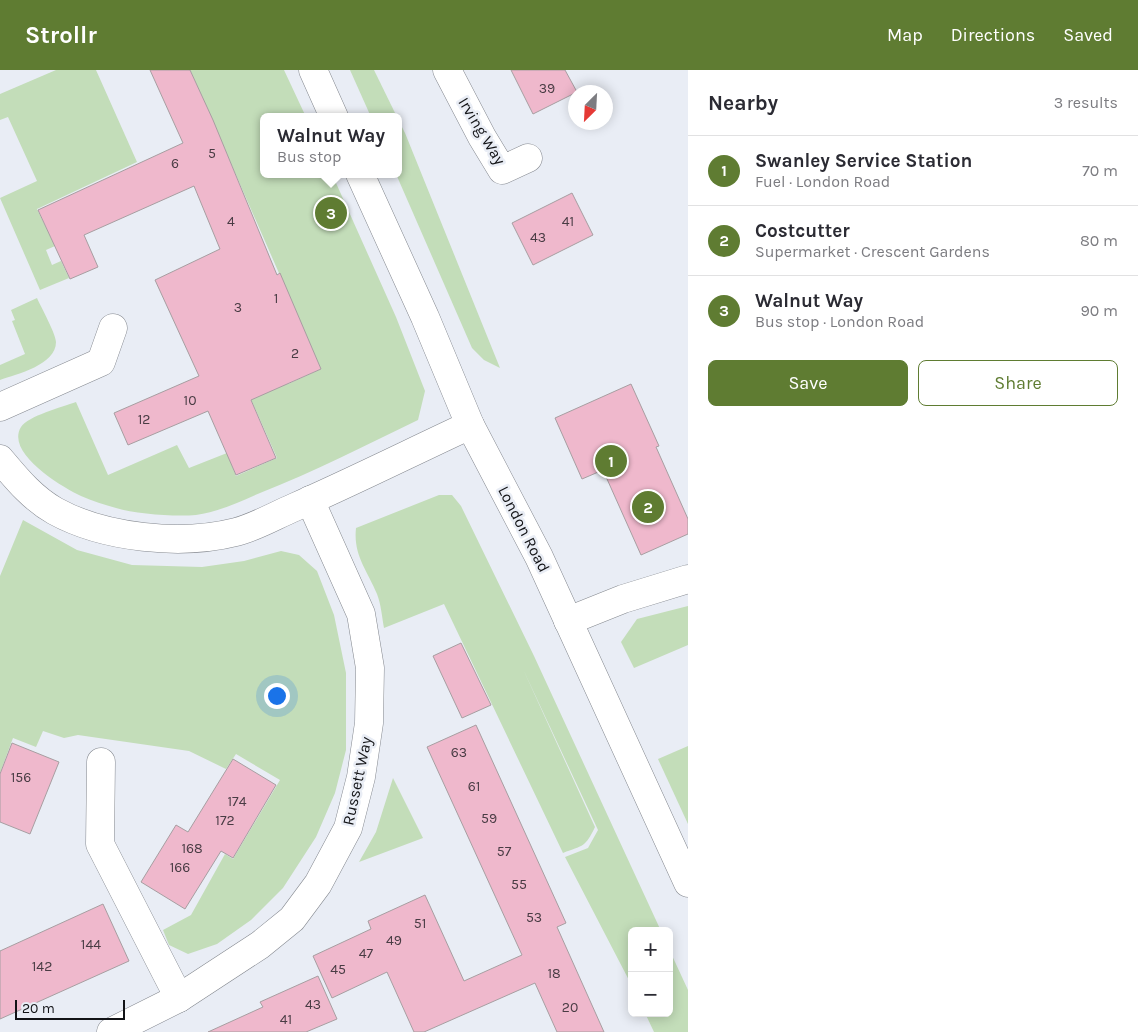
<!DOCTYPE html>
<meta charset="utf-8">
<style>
:root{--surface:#fff;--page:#f7f7f7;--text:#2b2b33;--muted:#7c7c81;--line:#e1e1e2;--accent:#5f7c32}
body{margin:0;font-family:Karla,sans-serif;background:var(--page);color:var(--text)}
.controls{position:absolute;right:15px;bottom:15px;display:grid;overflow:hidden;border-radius:8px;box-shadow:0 2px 12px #0003}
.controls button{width:45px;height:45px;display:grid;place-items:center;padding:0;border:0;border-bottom:1px solid var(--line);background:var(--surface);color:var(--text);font:25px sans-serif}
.compass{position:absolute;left:568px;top:15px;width:45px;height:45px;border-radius:50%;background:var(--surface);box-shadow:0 2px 12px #0003;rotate:204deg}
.scale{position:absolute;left:15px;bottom:12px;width:110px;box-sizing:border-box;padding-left:5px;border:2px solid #121316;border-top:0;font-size:14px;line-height:18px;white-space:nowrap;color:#121316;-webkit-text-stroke:4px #e9edf5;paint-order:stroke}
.you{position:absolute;left:276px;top:625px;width:18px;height:18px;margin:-12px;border:4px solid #fff;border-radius:50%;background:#1a73e8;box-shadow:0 0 0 8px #1a73e833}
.badge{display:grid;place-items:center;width:32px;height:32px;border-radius:50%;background:var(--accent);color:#fff;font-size:16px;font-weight:700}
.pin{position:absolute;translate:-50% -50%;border:2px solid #fff;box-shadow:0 1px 5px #0006}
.popup{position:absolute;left:260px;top:43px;width:142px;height:65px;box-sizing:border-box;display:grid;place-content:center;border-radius:8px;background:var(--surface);filter:drop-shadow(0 1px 4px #0005);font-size:16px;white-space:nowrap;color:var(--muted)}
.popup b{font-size:19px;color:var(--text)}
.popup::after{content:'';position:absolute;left:50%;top:100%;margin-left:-10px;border:10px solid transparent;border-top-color:var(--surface)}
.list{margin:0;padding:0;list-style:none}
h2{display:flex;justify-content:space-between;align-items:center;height:65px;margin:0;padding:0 20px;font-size:21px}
h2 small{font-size:16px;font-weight:400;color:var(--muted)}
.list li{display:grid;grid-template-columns:32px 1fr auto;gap:15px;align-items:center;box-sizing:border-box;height:70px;padding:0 20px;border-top:1px solid var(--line)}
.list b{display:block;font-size:19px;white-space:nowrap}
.list p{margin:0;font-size:16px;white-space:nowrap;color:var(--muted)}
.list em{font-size:16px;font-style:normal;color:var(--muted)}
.actions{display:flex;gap:10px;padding:15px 20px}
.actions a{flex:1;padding:11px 0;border:1px solid var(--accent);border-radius:8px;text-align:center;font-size:18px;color:var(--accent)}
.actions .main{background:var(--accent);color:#fff}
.map{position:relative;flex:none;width:688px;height:962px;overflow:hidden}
header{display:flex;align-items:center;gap:30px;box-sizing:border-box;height:70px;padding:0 25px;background:var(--accent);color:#fff}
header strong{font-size:24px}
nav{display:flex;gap:28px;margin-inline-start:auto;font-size:18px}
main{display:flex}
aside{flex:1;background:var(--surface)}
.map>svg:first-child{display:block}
</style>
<header>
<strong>Strollr</strong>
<nav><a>Map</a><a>Directions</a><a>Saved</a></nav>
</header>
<main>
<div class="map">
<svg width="688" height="962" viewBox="0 0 688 962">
<rect width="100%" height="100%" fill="#e9edf5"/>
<g fill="#c3ddb9">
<polygon points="56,0 96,0 137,92 37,139 55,176 46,180 52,195 61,191 69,208 40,220 0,128 37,111 8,47 0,50 0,24"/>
<path d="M 190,0 L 284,0 L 306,47 L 264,47 L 264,104 L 332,104 L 396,247 L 425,321 L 418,350 C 366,375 314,402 260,423 C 239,432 218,442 196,445 C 175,447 136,444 116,438 C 105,435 92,431 81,426 C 62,417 5,383 21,357 C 28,346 62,337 76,332 L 108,405 L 177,375 L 189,398 L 227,383 L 236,406 L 277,388 L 234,291 L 260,249 L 288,314 L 321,299 Z"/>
<polygon points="350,0 374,0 397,47 371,47"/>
<polygon points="399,51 405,63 500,298 484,290 472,278 396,104 398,104"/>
<path d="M 37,228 C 41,237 56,264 56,272 C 56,295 17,304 0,310 L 0,295 L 25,284 L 12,251 L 15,250 L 11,240 Z"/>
<path d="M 439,425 L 452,425 L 461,436 L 534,586 L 661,861 L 632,861 L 632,916 L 565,787 L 588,778 L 598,760 L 523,599 L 595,757 C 585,778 583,775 563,783 L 444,534 L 384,558 C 382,547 381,534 377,524 C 367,500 353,485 356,458 Z"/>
<polygon points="23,450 77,480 132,495 202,497 244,491 281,481 299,485 317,501 334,545 346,603 346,680 335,723 316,767 283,818 251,850 217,874 188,884 169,875 163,860 191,845 225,784 233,789 280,710 236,684 226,699 189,681 78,665 64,668 43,661 36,677 13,668 0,703 0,506"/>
<polygon points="688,536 688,575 634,598 621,572 637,549"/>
<polygon points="688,676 688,754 658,689"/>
<polygon points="393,708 423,768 359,792 376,762"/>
<polygon points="669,879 688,920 688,962 654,962 645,943 669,943"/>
</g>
<g fill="#efb8cc" stroke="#a79ea1">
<polygon points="150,0 190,0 213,50 277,205 280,203 321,299 251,330 276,388 236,405 208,341 128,375 114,343 199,306 155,210 220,179 194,116 84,165 98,197 70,209 38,140 183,73"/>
<polygon points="511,0 565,0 577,22 533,44"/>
<polygon points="572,123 593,165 533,195 512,153"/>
<polygon points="631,314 659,376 656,377 688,449 688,464 641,485 603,400 582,409 555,348"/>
<polygon points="461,573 491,635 462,648 433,586"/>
<polygon points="476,655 566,853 557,857 604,962 557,962 535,913 424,962 414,962 387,902 332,928 313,886 371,859 368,851 425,825 464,911 522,885 427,677"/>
<polygon points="12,673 59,692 30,764 0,752 0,704"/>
<polygon points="233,689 276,715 233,788 221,781 185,839 141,812 176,755 188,762"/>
<polygon points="103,834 129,891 0,949 0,881"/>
<polygon points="318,906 337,949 306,962 208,962 263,937 260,932"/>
</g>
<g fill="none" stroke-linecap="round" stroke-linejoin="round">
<defs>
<g id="street">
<polyline points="447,0 482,67 502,100 528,88"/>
<polyline points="0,337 101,292 113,258"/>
<path d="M 0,389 C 16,408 32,428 55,441 C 104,468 181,476 236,462 C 256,457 276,445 295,437 C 354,411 412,382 470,355"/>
<polyline points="568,551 623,529 688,509"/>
<polyline points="101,692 100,774 179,928"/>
<polyline points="111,962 179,928 260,875 292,849 318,814 348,758 361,707 369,653 370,598 361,544 310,430"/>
</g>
<g id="secondary">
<polyline points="313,0 334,47"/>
<polyline points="360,104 425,247 470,355 539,487 688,813"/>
</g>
</defs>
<use href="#street" stroke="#84888f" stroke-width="29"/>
<use href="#secondary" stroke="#84888f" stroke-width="29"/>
<use href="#street" stroke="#fff" stroke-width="28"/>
<use href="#secondary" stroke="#fff" stroke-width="28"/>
</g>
<g text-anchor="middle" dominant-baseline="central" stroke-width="5" stroke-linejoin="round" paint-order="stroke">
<g font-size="14" fill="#493c44">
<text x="547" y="18">39</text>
<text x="212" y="83">5</text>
<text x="175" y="93">6</text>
<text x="231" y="151">4</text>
<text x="568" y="151">41</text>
<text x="538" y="167">43</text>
<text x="276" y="228">1</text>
<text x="238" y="237">3</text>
<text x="295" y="283">2</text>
<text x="190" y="330">10</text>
<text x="144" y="349">12</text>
<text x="459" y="682">63</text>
<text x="21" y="707">156</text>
<text x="474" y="716">61</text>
<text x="237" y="731">174</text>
<text x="489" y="748">59</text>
<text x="225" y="750">172</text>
<text x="192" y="778">168</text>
<text x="504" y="781">57</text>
<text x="180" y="797">166</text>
<text x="519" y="814">55</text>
<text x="534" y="847">53</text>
<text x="420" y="853">51</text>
<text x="394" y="870">49</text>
<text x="91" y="874">144</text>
<text x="366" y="883">47</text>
<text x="42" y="896">142</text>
<text x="338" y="899">45</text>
<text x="554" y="903">18</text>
<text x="313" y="934">43</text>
<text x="570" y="937">20</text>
<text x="286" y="949">41</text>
</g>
<g font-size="16" fill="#121316" stroke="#e9edf5">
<text transform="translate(482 61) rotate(59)">Irving Way</text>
<text transform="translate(524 459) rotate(63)">London Road</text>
<text transform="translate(357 711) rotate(-78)">Russett Way</text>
</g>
</g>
</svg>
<div class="controls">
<button>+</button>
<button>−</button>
</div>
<svg class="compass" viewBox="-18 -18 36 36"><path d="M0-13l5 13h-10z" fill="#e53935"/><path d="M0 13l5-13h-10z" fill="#7c7c81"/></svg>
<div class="scale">20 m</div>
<div class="you"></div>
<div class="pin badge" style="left:611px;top:391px">1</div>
<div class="pin badge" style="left:648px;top:437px">2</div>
<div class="pin badge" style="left:331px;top:143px">3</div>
<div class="popup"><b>Walnut Way</b>Bus stop</div>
</div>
<aside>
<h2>Nearby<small>3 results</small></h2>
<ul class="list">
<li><span class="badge">1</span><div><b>Swanley Service Station</b><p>Fuel · London Road</p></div><em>70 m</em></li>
<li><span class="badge">2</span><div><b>Costcutter</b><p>Supermarket · Crescent Gardens</p></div><em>80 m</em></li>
<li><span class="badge">3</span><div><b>Walnut Way</b><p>Bus stop · London Road</p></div><em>90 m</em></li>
</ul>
<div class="actions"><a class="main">Save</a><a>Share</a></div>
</aside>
</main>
